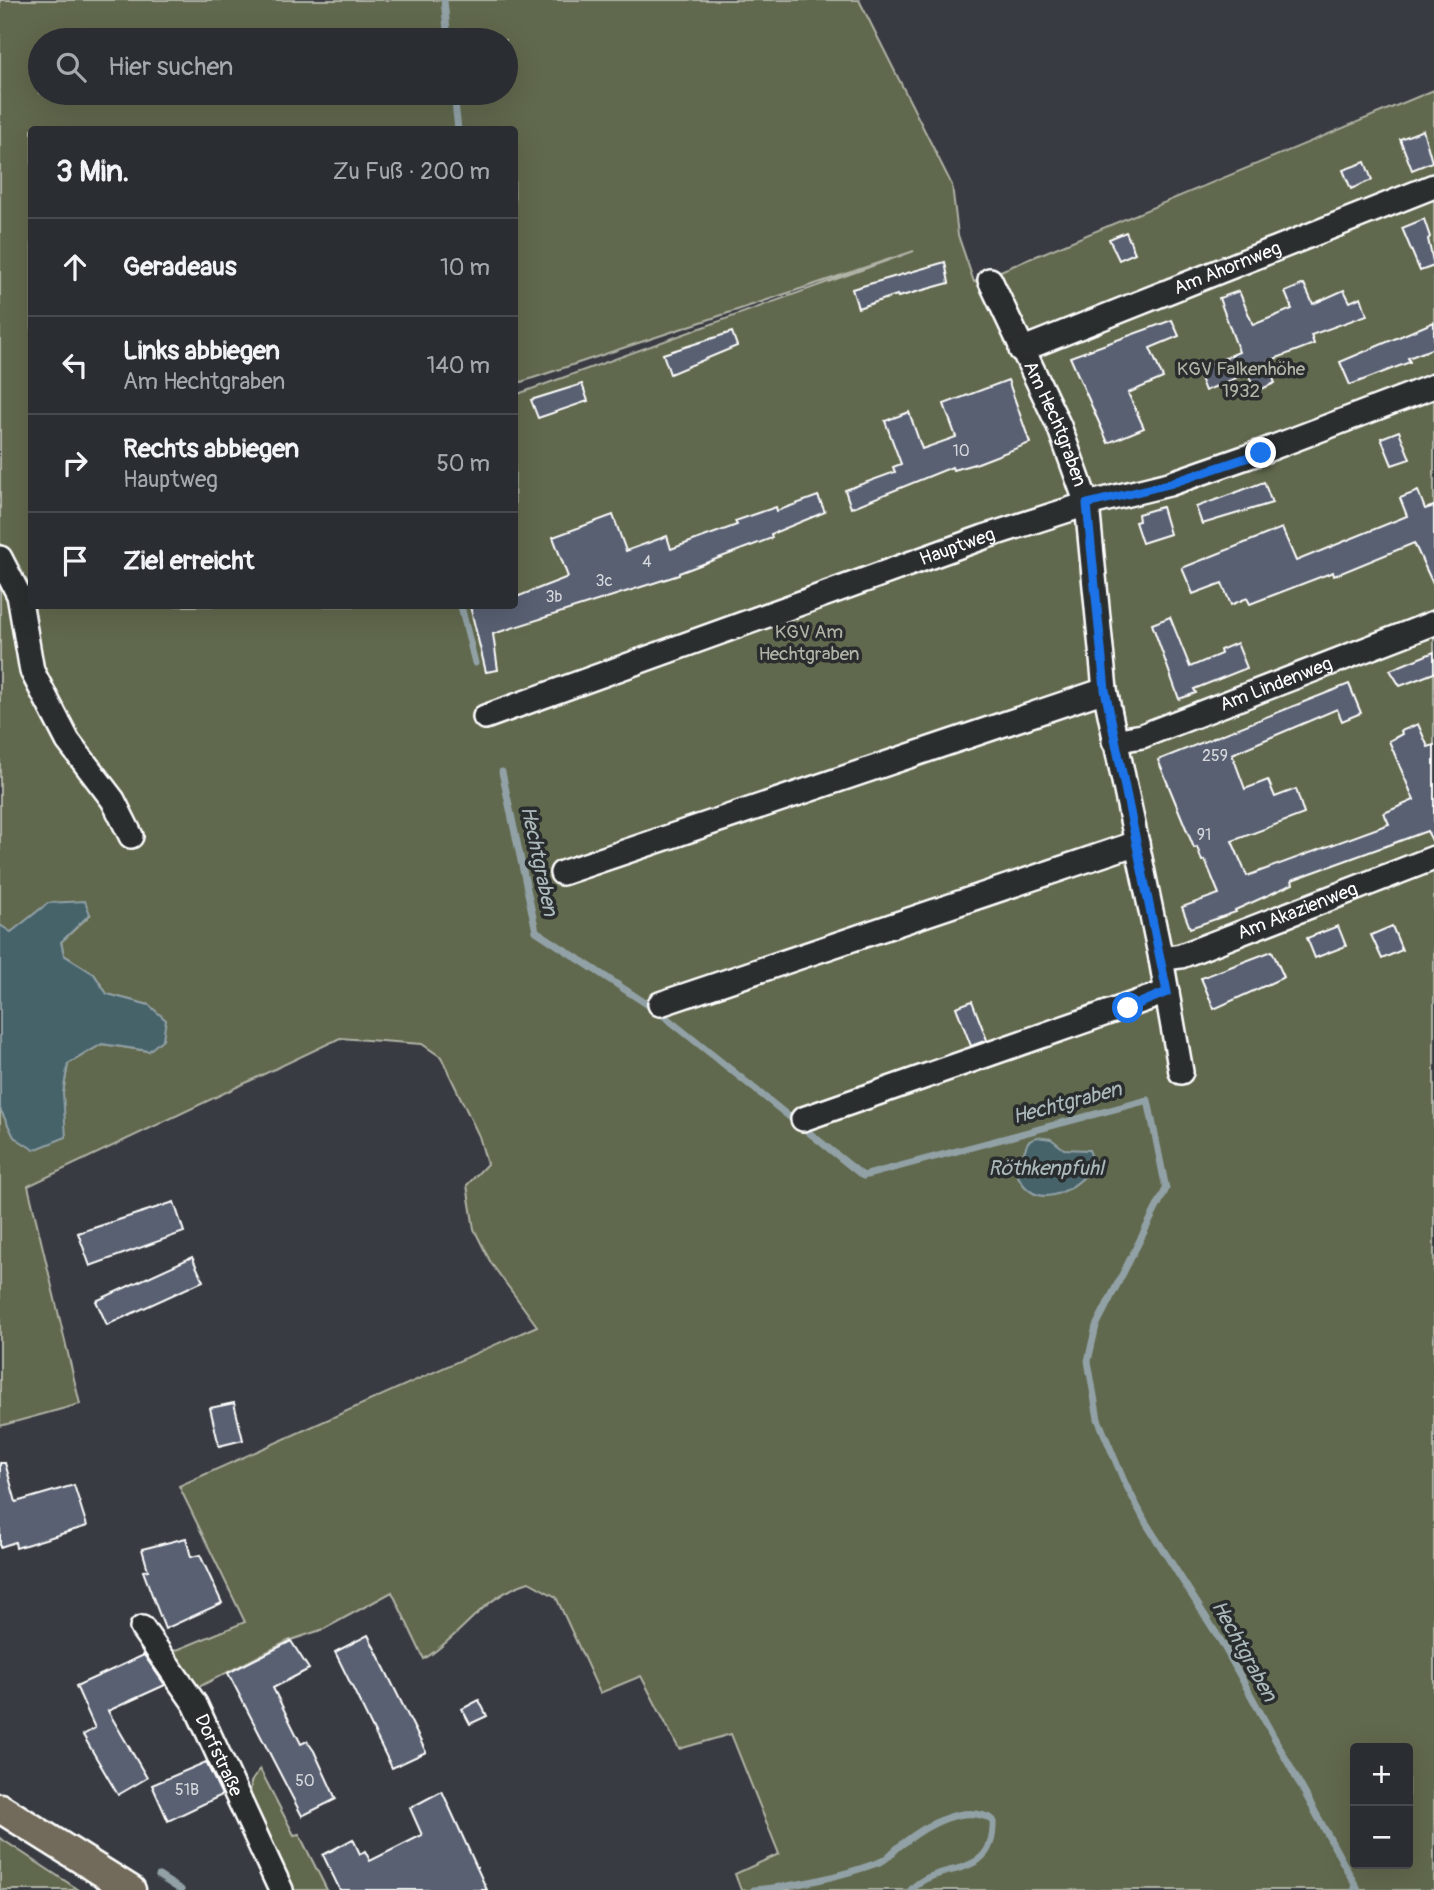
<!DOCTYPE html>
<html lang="de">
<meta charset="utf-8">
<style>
:root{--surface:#2a2d32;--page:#36393e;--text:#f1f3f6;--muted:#a5a8ac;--line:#46494d}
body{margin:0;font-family:Pangolin,sans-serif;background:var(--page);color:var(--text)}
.controls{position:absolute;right:21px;bottom:21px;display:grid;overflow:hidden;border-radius:7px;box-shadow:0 7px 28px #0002}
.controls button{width:63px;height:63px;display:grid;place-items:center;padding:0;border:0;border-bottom:2px solid var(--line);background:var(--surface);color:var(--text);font:35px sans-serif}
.stop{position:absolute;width:21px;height:21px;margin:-16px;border:5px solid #1a73e8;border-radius:50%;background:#fff}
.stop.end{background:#1a73e8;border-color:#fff;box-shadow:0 2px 7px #0008}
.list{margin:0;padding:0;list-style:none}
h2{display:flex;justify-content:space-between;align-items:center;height:91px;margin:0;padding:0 28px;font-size:30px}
h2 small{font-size:23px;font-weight:400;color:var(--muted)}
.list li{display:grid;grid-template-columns:46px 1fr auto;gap:21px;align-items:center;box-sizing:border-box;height:98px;padding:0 28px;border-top:2px solid var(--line)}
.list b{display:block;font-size:26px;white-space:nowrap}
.list p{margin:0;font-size:23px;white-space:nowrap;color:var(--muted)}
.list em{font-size:23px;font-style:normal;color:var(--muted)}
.icon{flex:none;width:38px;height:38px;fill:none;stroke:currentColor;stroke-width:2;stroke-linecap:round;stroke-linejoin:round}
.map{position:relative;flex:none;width:1434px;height:1890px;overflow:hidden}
.search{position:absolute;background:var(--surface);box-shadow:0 7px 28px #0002;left:28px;top:28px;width:490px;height:77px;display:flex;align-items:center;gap:18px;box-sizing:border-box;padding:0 24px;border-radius:38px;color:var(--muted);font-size:26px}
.panel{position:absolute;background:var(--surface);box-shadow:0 7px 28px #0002;left:28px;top:126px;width:490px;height:483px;border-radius:7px}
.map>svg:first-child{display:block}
</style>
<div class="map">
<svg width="1434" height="1890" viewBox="0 0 1434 1890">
<rect width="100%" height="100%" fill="#383c42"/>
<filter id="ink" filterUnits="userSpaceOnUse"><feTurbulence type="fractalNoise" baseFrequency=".0143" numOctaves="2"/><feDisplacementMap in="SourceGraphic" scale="14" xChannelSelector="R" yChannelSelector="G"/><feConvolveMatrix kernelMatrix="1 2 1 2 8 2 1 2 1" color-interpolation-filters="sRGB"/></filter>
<g filter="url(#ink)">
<g fill="#60674d" stroke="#b0b3a6" stroke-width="2" fill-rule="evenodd">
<path d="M 0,0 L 859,0 L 952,185 L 958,235 L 974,282 L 1434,90 L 1434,1890 L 741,1890 L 735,1874 L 779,1854 L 731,1734 L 679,1749 L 641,1676 L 600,1693 L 556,1597 L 529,1582 C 481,1597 464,1634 424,1659 L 392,1592 L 324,1629 L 288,1641 L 193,1690 L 167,1654 L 245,1622 L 179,1486 L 537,1326 L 491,1263 L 474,1229 L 467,1185 L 487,1164 L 479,1136 L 441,1057 L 422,1044 L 340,1038 L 28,1186 L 80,1404 L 0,1426 L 0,1109 L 63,1093 L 68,1064 L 102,1044 L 149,1051 L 149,1005 L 107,994 L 94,974 L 64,955 L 61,942 L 90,915 L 48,903 L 11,933 L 0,925 ZM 40,40 L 506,40 L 506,93 L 40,93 ZM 32,130 L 514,130 L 515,384 L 914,251 L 515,395 L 514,606 L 32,606 ZM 1355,1748 L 1408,1748 L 1408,1864 L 1355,1864 Z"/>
<polygon points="260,1769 294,1835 299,1834 327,1890 291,1890 250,1799 251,1782"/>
<polygon points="0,1838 79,1890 0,1890"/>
</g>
<g fill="#47636b" stroke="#91a1a6" stroke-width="2">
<polygon points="85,901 90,914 61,942 64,955 94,974 107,994 149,1005 166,1020 163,1039 149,1051 102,1044 68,1064 63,1093 66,1137 34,1150 14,1137 0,1109 0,925 11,932 48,903"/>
<path d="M 1037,1137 L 1051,1139 L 1064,1149 L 1089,1150 L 1093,1160 L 1092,1169 C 1069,1194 1034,1213 1016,1172 L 1028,1142 Z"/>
</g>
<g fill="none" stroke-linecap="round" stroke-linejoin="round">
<g stroke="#91a1a6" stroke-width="7">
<polyline points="444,0 448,40"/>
<polyline points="454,93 458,130"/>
<polyline points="461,606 475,663"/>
<polyline points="502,772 536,931 659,1012 863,1176 1148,1100 1166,1189 1096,1326 1088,1361 1098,1419 1124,1481 1146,1523 1221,1641 1357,1888 1354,1890"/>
<polyline points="159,1876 181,1890"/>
<path d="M 754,1890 C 798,1886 839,1877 880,1862 C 888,1859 894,1850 901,1845 C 925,1826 964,1802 993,1820 C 996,1883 938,1859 911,1890"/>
</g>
</g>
<g fill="#596072" stroke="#fff" stroke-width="2">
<polygon points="1423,130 1432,162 1412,170 1400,139"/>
<polygon points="1365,162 1372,180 1351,189 1343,170"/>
<polygon points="1424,219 1430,237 1428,239 1434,266 1420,271 1402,228"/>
<polygon points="1126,232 1135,253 1119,260 1109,239"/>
<polygon points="945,262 949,283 898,297 897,295 858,308 852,289"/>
<polygon points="1304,284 1313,304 1344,290 1350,302 1361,297 1367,315 1311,335 1314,344 1266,362 1275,383 1255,392 1248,373 1205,391 1197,370 1239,352 1219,298 1239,291 1253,325 1292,309 1285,292"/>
<polygon points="1172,320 1179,336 1150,348 1163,378 1128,393 1144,428 1108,443 1070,357"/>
<polygon points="1434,322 1434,348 1408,358 1410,362 1350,385 1340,362"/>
<polygon points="732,332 737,346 670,374 663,354"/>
<polygon points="1008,380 1030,443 978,463 953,470 952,467 851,508 845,490 895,472 893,467 901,464 885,421 909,412 922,449 956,437 944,404"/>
<polygon points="582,384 588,401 538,418 531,400"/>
<polygon points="1399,431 1410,459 1392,465 1381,438"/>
<polygon points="1264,482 1272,503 1202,524 1196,507"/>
<polygon points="1418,491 1425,509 1434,506 1434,586 1414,543 1334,576 1333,572 1250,604 1247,598 1231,605 1222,583 1193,594 1182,568 1282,528 1296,561 1407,516 1400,498"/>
<polygon points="818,496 825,512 771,534 772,538 679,573 679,575 493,634 498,670 486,672 470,606 514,606 514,598 568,577 553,537 613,515 626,551 667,536 671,549 737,525 735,521 776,507 777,511"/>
<polygon points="1162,507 1170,534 1142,543 1135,522 1139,521 1138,514"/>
<polygon points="1170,617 1190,667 1221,654 1220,650 1237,643 1247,668 1194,689 1196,693 1179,699 1152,624"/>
<polygon points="1434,652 1434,673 1400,686 1390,670"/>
<polygon points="1349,684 1361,713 1342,721 1337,709 1232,754 1245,789 1268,780 1275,797 1296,789 1304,814 1232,841 1247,876 1389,824 1384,813 1414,800 1389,741 1402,734 1401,731 1418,724 1428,747 1434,745 1434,844 1427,831 1292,880 1293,884 1235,910 1236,912 1190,928 1182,907 1219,894 1205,860 1202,861 1197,847 1194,848 1158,760"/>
<polygon points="1338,926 1346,946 1315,958 1307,938"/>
<polygon points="1392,926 1402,950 1382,959 1371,935"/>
<polygon points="1272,951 1284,977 1214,1009 1201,978"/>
<polygon points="972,1001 987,1040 971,1046 956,1007"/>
<polygon points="174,1202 184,1232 90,1266 78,1233"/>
<polygon points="192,1257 203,1281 107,1325 96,1301"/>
<polygon points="234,1403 243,1440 219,1446 210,1408"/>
<polygon points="0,1463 5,1463 16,1502 74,1485 87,1526 16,1548 15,1542 0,1547"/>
<polygon points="186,1538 191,1557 200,1555 222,1603 165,1629 143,1571 148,1570 142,1549"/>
<polygon points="368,1635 426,1752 392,1768 335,1652"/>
<polygon points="291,1641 309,1669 273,1688 301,1744 307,1741 314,1751 336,1799 302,1816 228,1673"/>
<polygon points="144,1655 165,1685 108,1711 147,1778 118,1795 83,1735 95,1728 76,1686"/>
<polygon points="479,1700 487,1716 470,1724 462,1709"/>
<polygon points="206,1762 222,1795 168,1821 152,1785"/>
<polygon points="442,1791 487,1890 340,1890 323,1855 353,1839 360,1854 365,1851 370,1861 422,1835 410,1808"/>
</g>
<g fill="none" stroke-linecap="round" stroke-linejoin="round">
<defs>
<g id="minor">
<path id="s1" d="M 990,280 L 1059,426 L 1087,504 L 1105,690 L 1161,959 L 1181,1072"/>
<path id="s2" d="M 1021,350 L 1434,186"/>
<polyline points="0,558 19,595 32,671 68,741 113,800 131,836"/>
<path id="s3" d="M 485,717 L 984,537 L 1087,504 L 1169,484 L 1261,452 L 1434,386"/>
<path id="s4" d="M 1114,741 L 1142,736 L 1434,623"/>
<polyline points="562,873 1105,690"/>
<path id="s5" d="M 1161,959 L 1181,956 L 1434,858"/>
<polyline points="660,1004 1137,843"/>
<polyline points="803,1119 1167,992"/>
<path id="s6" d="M 142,1628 L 195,1704 L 281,1890"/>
</g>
<polyline id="major" points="0,1808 131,1890"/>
</defs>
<use href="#minor" stroke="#fff" stroke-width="28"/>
<use href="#major" stroke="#fff" stroke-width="33"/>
<use href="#minor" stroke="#2a2d2e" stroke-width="23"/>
<use href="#major" stroke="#726b5a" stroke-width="28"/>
</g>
</g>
<g fill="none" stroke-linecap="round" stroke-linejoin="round" filter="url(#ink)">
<polyline stroke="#1a73e8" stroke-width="9" points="1128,1008 1167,992 1105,690 1087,504 1169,484 1261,453"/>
</g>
<g text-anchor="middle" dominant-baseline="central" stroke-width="7" stroke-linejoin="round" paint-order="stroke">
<g font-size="16" fill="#d6d7dc">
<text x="961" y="451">10</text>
<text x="647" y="562">4</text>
<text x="604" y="581">3c</text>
<text x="554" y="597">3b</text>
<text x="1215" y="756">259</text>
<text x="1204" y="835">91</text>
<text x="305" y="1781">50</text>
<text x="187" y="1790">51B</text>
</g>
<g font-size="19" fill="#fff" stroke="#2a2d2e">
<text stroke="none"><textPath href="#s2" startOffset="222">Am Ahornweg</textPath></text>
<text stroke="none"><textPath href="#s1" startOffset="158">Am Hechtgraben</textPath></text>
<text stroke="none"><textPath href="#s3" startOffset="502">Hauptweg</textPath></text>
<text stroke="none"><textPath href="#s4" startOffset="172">Am Lindenweg</textPath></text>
<text stroke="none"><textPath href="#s5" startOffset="145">Am Akazienweg</textPath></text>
<text stroke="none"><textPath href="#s6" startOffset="149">Dorfstraße</textPath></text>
</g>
<g font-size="19" fill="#b0b3a6" stroke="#2a2d2e">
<text x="1241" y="369">KGV Falkenhöhe<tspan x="1241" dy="22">1932</tspan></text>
<text x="809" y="632">KGV Am<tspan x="809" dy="22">Hechtgraben</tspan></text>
</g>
<g font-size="21" font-style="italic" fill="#acb9bc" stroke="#2a2d2e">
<text transform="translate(539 861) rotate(78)">Hechtgraben</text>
<text transform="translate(1067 1103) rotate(-15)">Hechtgraben</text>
<text x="1046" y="1168">Röthkenpfuhl</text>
<text transform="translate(1244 1651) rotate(61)">Hechtgraben</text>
</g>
</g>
</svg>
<div class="controls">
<button>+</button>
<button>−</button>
</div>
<div class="stop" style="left:1128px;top:1008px"></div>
<div class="stop end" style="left:1261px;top:453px"></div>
<div class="search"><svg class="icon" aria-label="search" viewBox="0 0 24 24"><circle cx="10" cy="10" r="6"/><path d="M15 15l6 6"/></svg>Hier suchen</div>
<section class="panel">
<h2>3 Min.<small>Zu Fuß · 200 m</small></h2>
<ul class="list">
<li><svg class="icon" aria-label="ahead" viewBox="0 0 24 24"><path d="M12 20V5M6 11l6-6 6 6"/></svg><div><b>Geradeaus</b></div><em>10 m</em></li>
<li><svg class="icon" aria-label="left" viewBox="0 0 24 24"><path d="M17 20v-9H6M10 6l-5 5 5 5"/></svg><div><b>Links abbiegen</b><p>Am Hechtgraben</p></div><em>140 m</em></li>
<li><svg class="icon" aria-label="right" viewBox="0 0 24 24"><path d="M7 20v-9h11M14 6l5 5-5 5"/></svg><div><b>Rechts abbiegen</b><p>Hauptweg</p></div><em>50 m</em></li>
<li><svg class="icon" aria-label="arrive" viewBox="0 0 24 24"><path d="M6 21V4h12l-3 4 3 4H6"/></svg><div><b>Ziel erreicht</b></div></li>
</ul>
</section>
</div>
